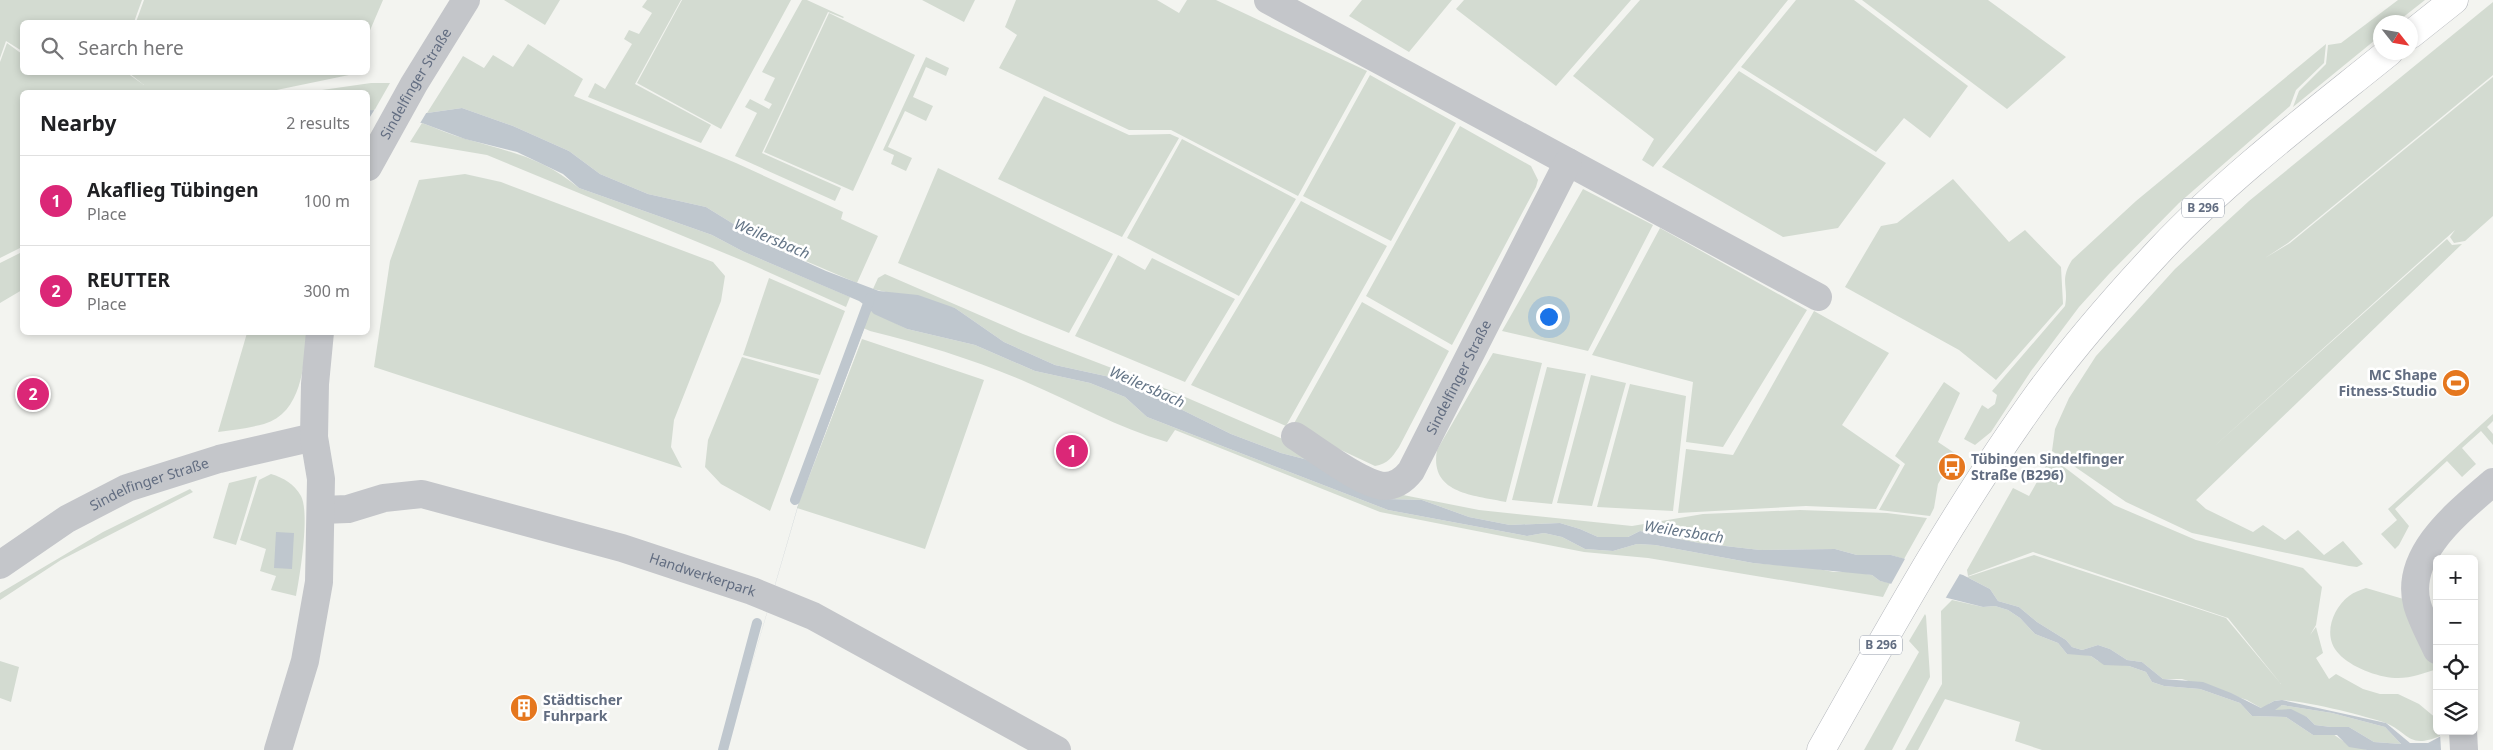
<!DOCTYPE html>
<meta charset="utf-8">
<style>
body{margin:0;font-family:"Noto Sans",sans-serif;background:#f2f2f2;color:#202124}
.controls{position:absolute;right:15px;bottom:15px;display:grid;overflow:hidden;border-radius:8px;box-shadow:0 2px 8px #0003}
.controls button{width:45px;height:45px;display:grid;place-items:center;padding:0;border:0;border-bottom:1px solid #e0e0e0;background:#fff;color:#202124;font:25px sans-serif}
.compass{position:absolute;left:2373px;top:15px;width:45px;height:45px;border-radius:50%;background:#fff;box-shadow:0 2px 8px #0003;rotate:121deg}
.you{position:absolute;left:1548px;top:316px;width:18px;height:18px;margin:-12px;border:4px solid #fff;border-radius:50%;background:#1a73e8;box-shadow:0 0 0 8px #1a73e833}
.badge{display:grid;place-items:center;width:32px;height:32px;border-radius:50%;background:#db2777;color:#fff;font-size:16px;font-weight:700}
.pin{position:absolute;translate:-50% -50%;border:2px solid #fff;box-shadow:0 1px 5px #0006}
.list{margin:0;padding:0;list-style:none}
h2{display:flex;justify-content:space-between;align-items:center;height:65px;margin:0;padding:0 20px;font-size:21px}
h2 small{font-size:16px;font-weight:400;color:#757577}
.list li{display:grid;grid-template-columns:32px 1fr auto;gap:15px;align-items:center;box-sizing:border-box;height:90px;padding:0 20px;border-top:1px solid #e0e0e0}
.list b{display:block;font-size:19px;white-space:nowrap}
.list p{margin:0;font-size:16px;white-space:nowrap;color:#757577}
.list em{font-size:16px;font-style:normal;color:#757577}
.icon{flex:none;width:28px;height:28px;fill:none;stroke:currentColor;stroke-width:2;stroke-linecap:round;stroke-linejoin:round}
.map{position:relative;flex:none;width:2493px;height:750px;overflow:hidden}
.search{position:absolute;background:#fff;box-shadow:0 2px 8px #0003;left:20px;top:20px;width:350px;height:55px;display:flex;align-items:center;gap:12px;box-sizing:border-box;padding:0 18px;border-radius:8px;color:#757577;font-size:19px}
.panel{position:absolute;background:#fff;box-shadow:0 2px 8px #0003;left:20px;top:90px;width:350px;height:245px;border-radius:8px}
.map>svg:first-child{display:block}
.green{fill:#d3dbd1}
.water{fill:#bfc7ce;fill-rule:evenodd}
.pier{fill:#f3f4f0}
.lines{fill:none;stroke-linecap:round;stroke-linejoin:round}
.stream{stroke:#bfc7ce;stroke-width:10}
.major-casing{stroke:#b4b7bc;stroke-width:29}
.minor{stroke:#c4c6ca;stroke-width:28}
.major{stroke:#fff;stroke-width:28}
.labels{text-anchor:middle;stroke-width:5;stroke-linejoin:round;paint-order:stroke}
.shield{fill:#fff;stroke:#9199a7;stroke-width:1}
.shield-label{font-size:12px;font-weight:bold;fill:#626d81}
.street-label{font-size:14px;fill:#626d81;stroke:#fff}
.poi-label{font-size:14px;font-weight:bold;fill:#626d81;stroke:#fff;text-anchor:start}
.water-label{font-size:15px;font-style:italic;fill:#637486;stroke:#fff}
</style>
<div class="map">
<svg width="2493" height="750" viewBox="0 0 2493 750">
<rect width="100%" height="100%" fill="#f3f4f0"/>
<path class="green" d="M0 0H142L134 22H22V51L6 41 0 58Z
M144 0H383L368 35V22H136Z
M504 0H560L545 25Z
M647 0H681L635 84 711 125 701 143 588 97 595 83 605 89 632 44 624 39 629 30 639 34 652 13 642 7Z
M682 0H791L721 129 637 83Z
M802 0H807L844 17 843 18 828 12 762 153 841 188 835 201 735 156 757 113 745 107 750 99 769 109 772 104 764 100 775 78 762 72Z
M922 0H975L964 22Z
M1016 0H1157L1179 13 1187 0H1216L1367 71 1298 196 1171 130H1129L999 68 1017 35 1005 27Z
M1362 0H1452L1409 52 1349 16Z
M1464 0H1631L1556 86 1456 9Z
M1640 0H1788L1653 167 1642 160 1654 139 1573 76Z
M1796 0H1854L1968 86 1930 138 1904 118 1876 152 1741 67Z
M1862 0H1988L2066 57 2007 109Z
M2398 0H2425L2397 22H2380V36L2293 107 2299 91 2326 64 2328 45 2341 43Z
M2493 2V75L2288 243 2265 258 2290 243 2493 77V216L2465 241 2454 243 2450 237 2455 230 2210 450 2447 239 2452 245 2462 244 2196 500 2206 509 2253 532 2263 525 2285 540 2298 530 2324 555 2343 541 2363 564 2357 567 2349 566 2192 533 2126 502 2052 451 2055 429 2069 398 2096 356 2175 269 2249 201Z
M829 13 915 55 853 191 764 152Z
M7 43 22 54V72L57 73 64 75 65 72 127 73 144 85 129 73H350L349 75 267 92H22V247L0 258V62Z
M528 44 583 79 574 96 736 163 843 212 841 219 878 236 857 283 766 244 706 207 648 194 600 174 569 151 513 126 462 108 427 113 463 56 484 68 493 55 513 67Z
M2326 44 2324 63 2296 90 2290 106 2179 203 2109 274 2079 307 2031 371 1991 432 1975 445 1964 439 1982 405 1988 409 1995 404 1997 395 1992 391 2065 306C2069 286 2059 281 2072 260L2136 201Z
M926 57 949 68 946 76 926 67 913 97 933 106 926 121 905 111 888 147 912 158 906 171 891 164 894 155 883 150Z
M1739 71 1886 163 1838 228 1783 237 1662 167Z
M1370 75 1456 123 1391 241 1303 196Z
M371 83H390L374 111 368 110V92H308Z
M1044 96 1129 135 1170 134 1179 138 1122 237 998 179Z
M422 123C436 128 451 135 466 139 510 152 542 157 579 188L712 235 744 252 850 297 846 307 746 262 487 155 410 142Z
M1460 126 1531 166 1538 180 1536 187 1452 345 1366 296Z
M1182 139 1296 199 1239 296 1127 238Z
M938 168 1113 254 1069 333 898 263Z
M465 174 501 182 713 262 725 276 721 301 674 420 671 447 682 468 374 367 390 261 419 180Z
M1953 179 2009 242 2025 230 2061 267 2063 304 1996 380 1959 350 1845 287 1881 226 1897 223Z
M1583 189 1653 225 1588 351 1502 331Z
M1301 201 1387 246 1286 426 1191 385Z
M1660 228 1807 310 1723 447 1686 442 1693 382 1592 355Z
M22 252V290L0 303V263Z
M1118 255 1145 270 1152 258 1235 299 1185 382 1075 336Z
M885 274 1023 334 1169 390 1292 443 1393 493 1479 510 1632 526 1703 514 1800 510 1887 513 1927 518 1904 559 1891 555H1857L1835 549 1760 550 1699 543 1640 531 1628 537H1598L1580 529 1560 523 1510 525 1469 517 1422 500 1388 499 1316 462 1281 453 1231 434 1154 396 1142 384 1055 365 1004 342 955 308 873 289 878 278Z
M769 278 845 311 820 375 743 355Z
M1362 302 1449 351 1399 447C1392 457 1388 464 1375 466L1292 427Z
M869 310 907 329 975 345 1035 371 1090 383 1125 397 1147 417 1388 510 1527 536 1544 533 1562 537 1585 549 1613 551 1637 544 1655 545 1753 563 1813 568 1834 572H1854L1872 575 1880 581 1890 583 1883 597 1648 558 1584 552 1380 512 1175 430 1167 442C1118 428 1073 402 1026 382 975 360 923 344 870 331L861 327Z
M1814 311 1889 353 1842 425 1900 465 1876 509 1806 506 1678 513 1686 449 1733 455Z
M247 333H307C304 365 302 413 264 424 249 428 233 430 218 432Z
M862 339 984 380 925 549 797 508Z
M1493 353 1542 363 1506 502C1474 495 1429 494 1437 450Z
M742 357 819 379 770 511 721 484 705 467 708 440Z
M1547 367 1586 374 1552 504 1512 500Z
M1591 375 1626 383 1592 506 1557 503Z
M1944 382 1960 393 1938 442 1956 454 1938 484 1934 508 1930 516 1879 510 1905 464 1895 456Z
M1630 384 1686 396 1673 511 1597 507Z
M2493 414V421L2487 427 2493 434V445L2481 431 2462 448 2476 464 2462 477 2447 461 2395 509 2409 526 2399 545 2395 549 2381 534 2397 520 2388 509Z
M2051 457 2114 505 2196 540 2303 568 2322 587 2316 625 2310 635 2316 627 2323 653 2316 658 2329 679 2336 674 2363 689 2380 694H2398L2419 704 2437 719V731H2440V736C2407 750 2409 731 2383 722 2366 716 2289 696 2274 701 2268 703 2267 708 2261 708L2247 700 2182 679H2163L2142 662 2127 660 2110 649 2098 645 2082 650 2072 647 2066 640 2037 622 2019 607 1998 601 1990 589 1967 577 2034 555 2226 618 2281 684 2228 618 2033 552 1968 576 1967 570 2013 488 2029 496Z
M271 474C284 478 294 484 301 496 310 513 300 576 296 596L271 590 276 576 260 571 266 549 240 540 259 480Z
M257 476 236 545 213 538 229 483Z
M190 489 193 492 61 560 0 600V593L103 532Z
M2366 588 2417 603 2437 650V669C2424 673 2409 679 2395 678 2377 677 2351 667 2339 654 2322 637 2332 609 2349 596 2354 592 2361 590 2366 588Z
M1952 600 1983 607 1995 606 2008 610 2020 618 2035 634 2058 643 2067 654H2081L2091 656 2098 661 2129 666 2146 672 2152 682 2164 686 2200 689 2240 703 2252 716 2286 717 2313 735 2333 734 2343 741 2367 750H2391H2042L2015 741 2020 722 1945 699 1918 750H1905L1942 684 1941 611Z
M1925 614 1926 616 1930 677 1892 750H1864L1919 652 1909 641Z
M0 661 19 667 11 702 0 698Z
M2282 705 2332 713 2385 727 2401 744 2374 742 2349 727H2331L2315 725 2307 717 2273 710Z"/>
<path class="water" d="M462 108 513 126 569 151 600 174 648 194 706 207 766 244 826 271 879 291 918 295 955 308 1004 342 1055 365 1142 384 1154 396 1231 434 1281 453 1316 462 1388 499 1422 500 1469 517 1510 525 1560 523 1580 529 1598 537H1628L1640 531 1699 543 1760 550 1835 549 1857 555H1891L1963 575 1990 589 1998 601 2019 607 2037 622 2066 640 2072 647 2082 650 2098 645 2110 649 2127 660 2142 662 2163 679 2203 682 2231 693 2261 708 2274 701 2282 700 2386 723 2410 743H2428L2445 734 2493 750H2367L2349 747 2337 735H2313L2286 717 2252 716 2240 703 2200 689 2164 686 2152 682 2146 672 2129 666 2104 665 2091 656 2067 654 2058 643 2035 634 2020 618 2008 610 1995 606 1983 607 1880 581 1872 575 1753 563 1655 545 1637 544 1613 551 1585 549 1562 537 1544 533 1527 536 1388 510 1147 417 1125 397 1090 383 1035 371 975 345 907 329 874 314 871 311 799 502 727 750 799 503 870 309 859 301 744 252 712 235 579 188 563 174 517 152 465 139 422 123 368 117V110L427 113ZM2282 705 2332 713 2385 727 2401 744 2374 742 2349 727H2331L2315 725 2307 717 2291 709 2275 710Z
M276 532 294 533 292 569 274 568Z"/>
<path class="pier" d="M375 109 428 110 419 125 368 120Z
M1906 557 1961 572 1945 599 1890 586Z
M2444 731 2485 735 2493 739V750H2441L2440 733Z"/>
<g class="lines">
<path class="stream" d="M795 500 870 298
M723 750 757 623"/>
<defs>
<path id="major" d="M2410 35 2454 0
M1821 750C1890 628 1958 505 2040 392 2077 342 2119 294 2161 249 2230 176 2311 115 2389 52"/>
</defs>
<use href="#major" class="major-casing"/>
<g class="minor">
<path d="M1268 0 1818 297"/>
<path id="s1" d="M368 167 414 84 466 0"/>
<path id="s2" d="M1295 436C1316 449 1361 484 1384 486 1396 486 1404 480 1411 471L1568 162"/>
<path id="s3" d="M321 510 348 509 384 498 422 494 622 548 752 591 813 616 1057 750"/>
<path id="s4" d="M0 565 67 519 127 488 219 459 314 437"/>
<path d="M2437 650C2430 635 2421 619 2417 604 2404 553 2460 511 2493 482"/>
<path d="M2463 731 2464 750"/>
<path d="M278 750 305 661 319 582 321 479 314 437 315 384 320 332"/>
</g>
<use href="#major" class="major"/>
</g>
<defs>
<symbol id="stadium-disc" viewBox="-11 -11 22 22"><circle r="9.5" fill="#e5771e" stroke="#fff"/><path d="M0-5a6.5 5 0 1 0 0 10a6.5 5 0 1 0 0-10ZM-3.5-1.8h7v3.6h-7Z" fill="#fff"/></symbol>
<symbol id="bus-disc" viewBox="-11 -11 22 22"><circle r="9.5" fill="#e5771e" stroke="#fff"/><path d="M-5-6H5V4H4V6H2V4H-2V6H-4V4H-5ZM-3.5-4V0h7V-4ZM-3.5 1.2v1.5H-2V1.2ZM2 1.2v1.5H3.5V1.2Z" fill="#fff"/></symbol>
<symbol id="building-disc" viewBox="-11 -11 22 22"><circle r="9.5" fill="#e5771e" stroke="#fff"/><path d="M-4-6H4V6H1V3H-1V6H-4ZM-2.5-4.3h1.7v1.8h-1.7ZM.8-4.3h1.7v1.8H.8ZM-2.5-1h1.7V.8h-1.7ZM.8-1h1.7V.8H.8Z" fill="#fff"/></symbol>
</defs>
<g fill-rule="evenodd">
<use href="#stadium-disc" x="2440" y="367" width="32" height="32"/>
<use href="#bus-disc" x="1936" y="451" width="32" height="32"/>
<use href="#building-disc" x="508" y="692" width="32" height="32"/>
</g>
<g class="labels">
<g class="shield">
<rect x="2182" y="198.5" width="42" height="19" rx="4"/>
<rect x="1860" y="635.5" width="42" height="19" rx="4"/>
</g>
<g class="shield-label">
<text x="2203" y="212">B 296</text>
<text x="1881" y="649">B 296</text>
</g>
<g class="street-label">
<text dy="5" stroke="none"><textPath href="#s1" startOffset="96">Sindelfinger Straße</textPath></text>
<text dy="5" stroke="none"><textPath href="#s2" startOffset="240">Sindelfinger Straße</textPath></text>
<text dy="5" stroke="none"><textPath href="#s4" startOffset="171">Sindelfinger Straße</textPath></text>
<text dy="5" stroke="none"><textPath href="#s3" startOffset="395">Handwerkerpark</textPath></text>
</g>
<g class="poi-label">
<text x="2437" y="380" text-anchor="end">MC Shape<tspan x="2437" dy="16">Fitness-Studio</tspan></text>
<text x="1971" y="464">Tübingen Sindelfinger<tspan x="1971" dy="16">Straße (B296)</tspan></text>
<text x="543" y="705">Städtischer<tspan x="543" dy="16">Fuhrpark</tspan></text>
</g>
<g class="water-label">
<text transform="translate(772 239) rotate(23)" y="5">Weilersbach</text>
<text transform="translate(1147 387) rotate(24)" y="5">Weilersbach</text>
<text transform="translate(1684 532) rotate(9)" y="5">Weilersbach</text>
</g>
</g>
</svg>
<div class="controls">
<button>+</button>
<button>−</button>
<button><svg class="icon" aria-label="locate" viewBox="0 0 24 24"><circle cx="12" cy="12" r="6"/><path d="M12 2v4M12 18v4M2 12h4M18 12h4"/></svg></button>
<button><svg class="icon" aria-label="layers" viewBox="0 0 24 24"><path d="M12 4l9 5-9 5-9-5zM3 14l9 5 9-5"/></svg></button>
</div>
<svg class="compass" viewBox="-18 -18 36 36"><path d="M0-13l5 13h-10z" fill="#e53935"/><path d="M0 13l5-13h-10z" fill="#757577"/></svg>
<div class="you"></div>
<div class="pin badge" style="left:1072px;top:451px">1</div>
<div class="pin badge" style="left:33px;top:394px">2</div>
<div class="search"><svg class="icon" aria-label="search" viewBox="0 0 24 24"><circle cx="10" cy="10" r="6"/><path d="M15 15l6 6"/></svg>Search here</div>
<section class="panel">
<h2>Nearby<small>2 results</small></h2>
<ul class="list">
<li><span class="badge">1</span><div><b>Akaflieg Tübingen</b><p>Place</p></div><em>100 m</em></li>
<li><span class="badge">2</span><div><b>REUTTER</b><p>Place</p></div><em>300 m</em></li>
</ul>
</section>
</div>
